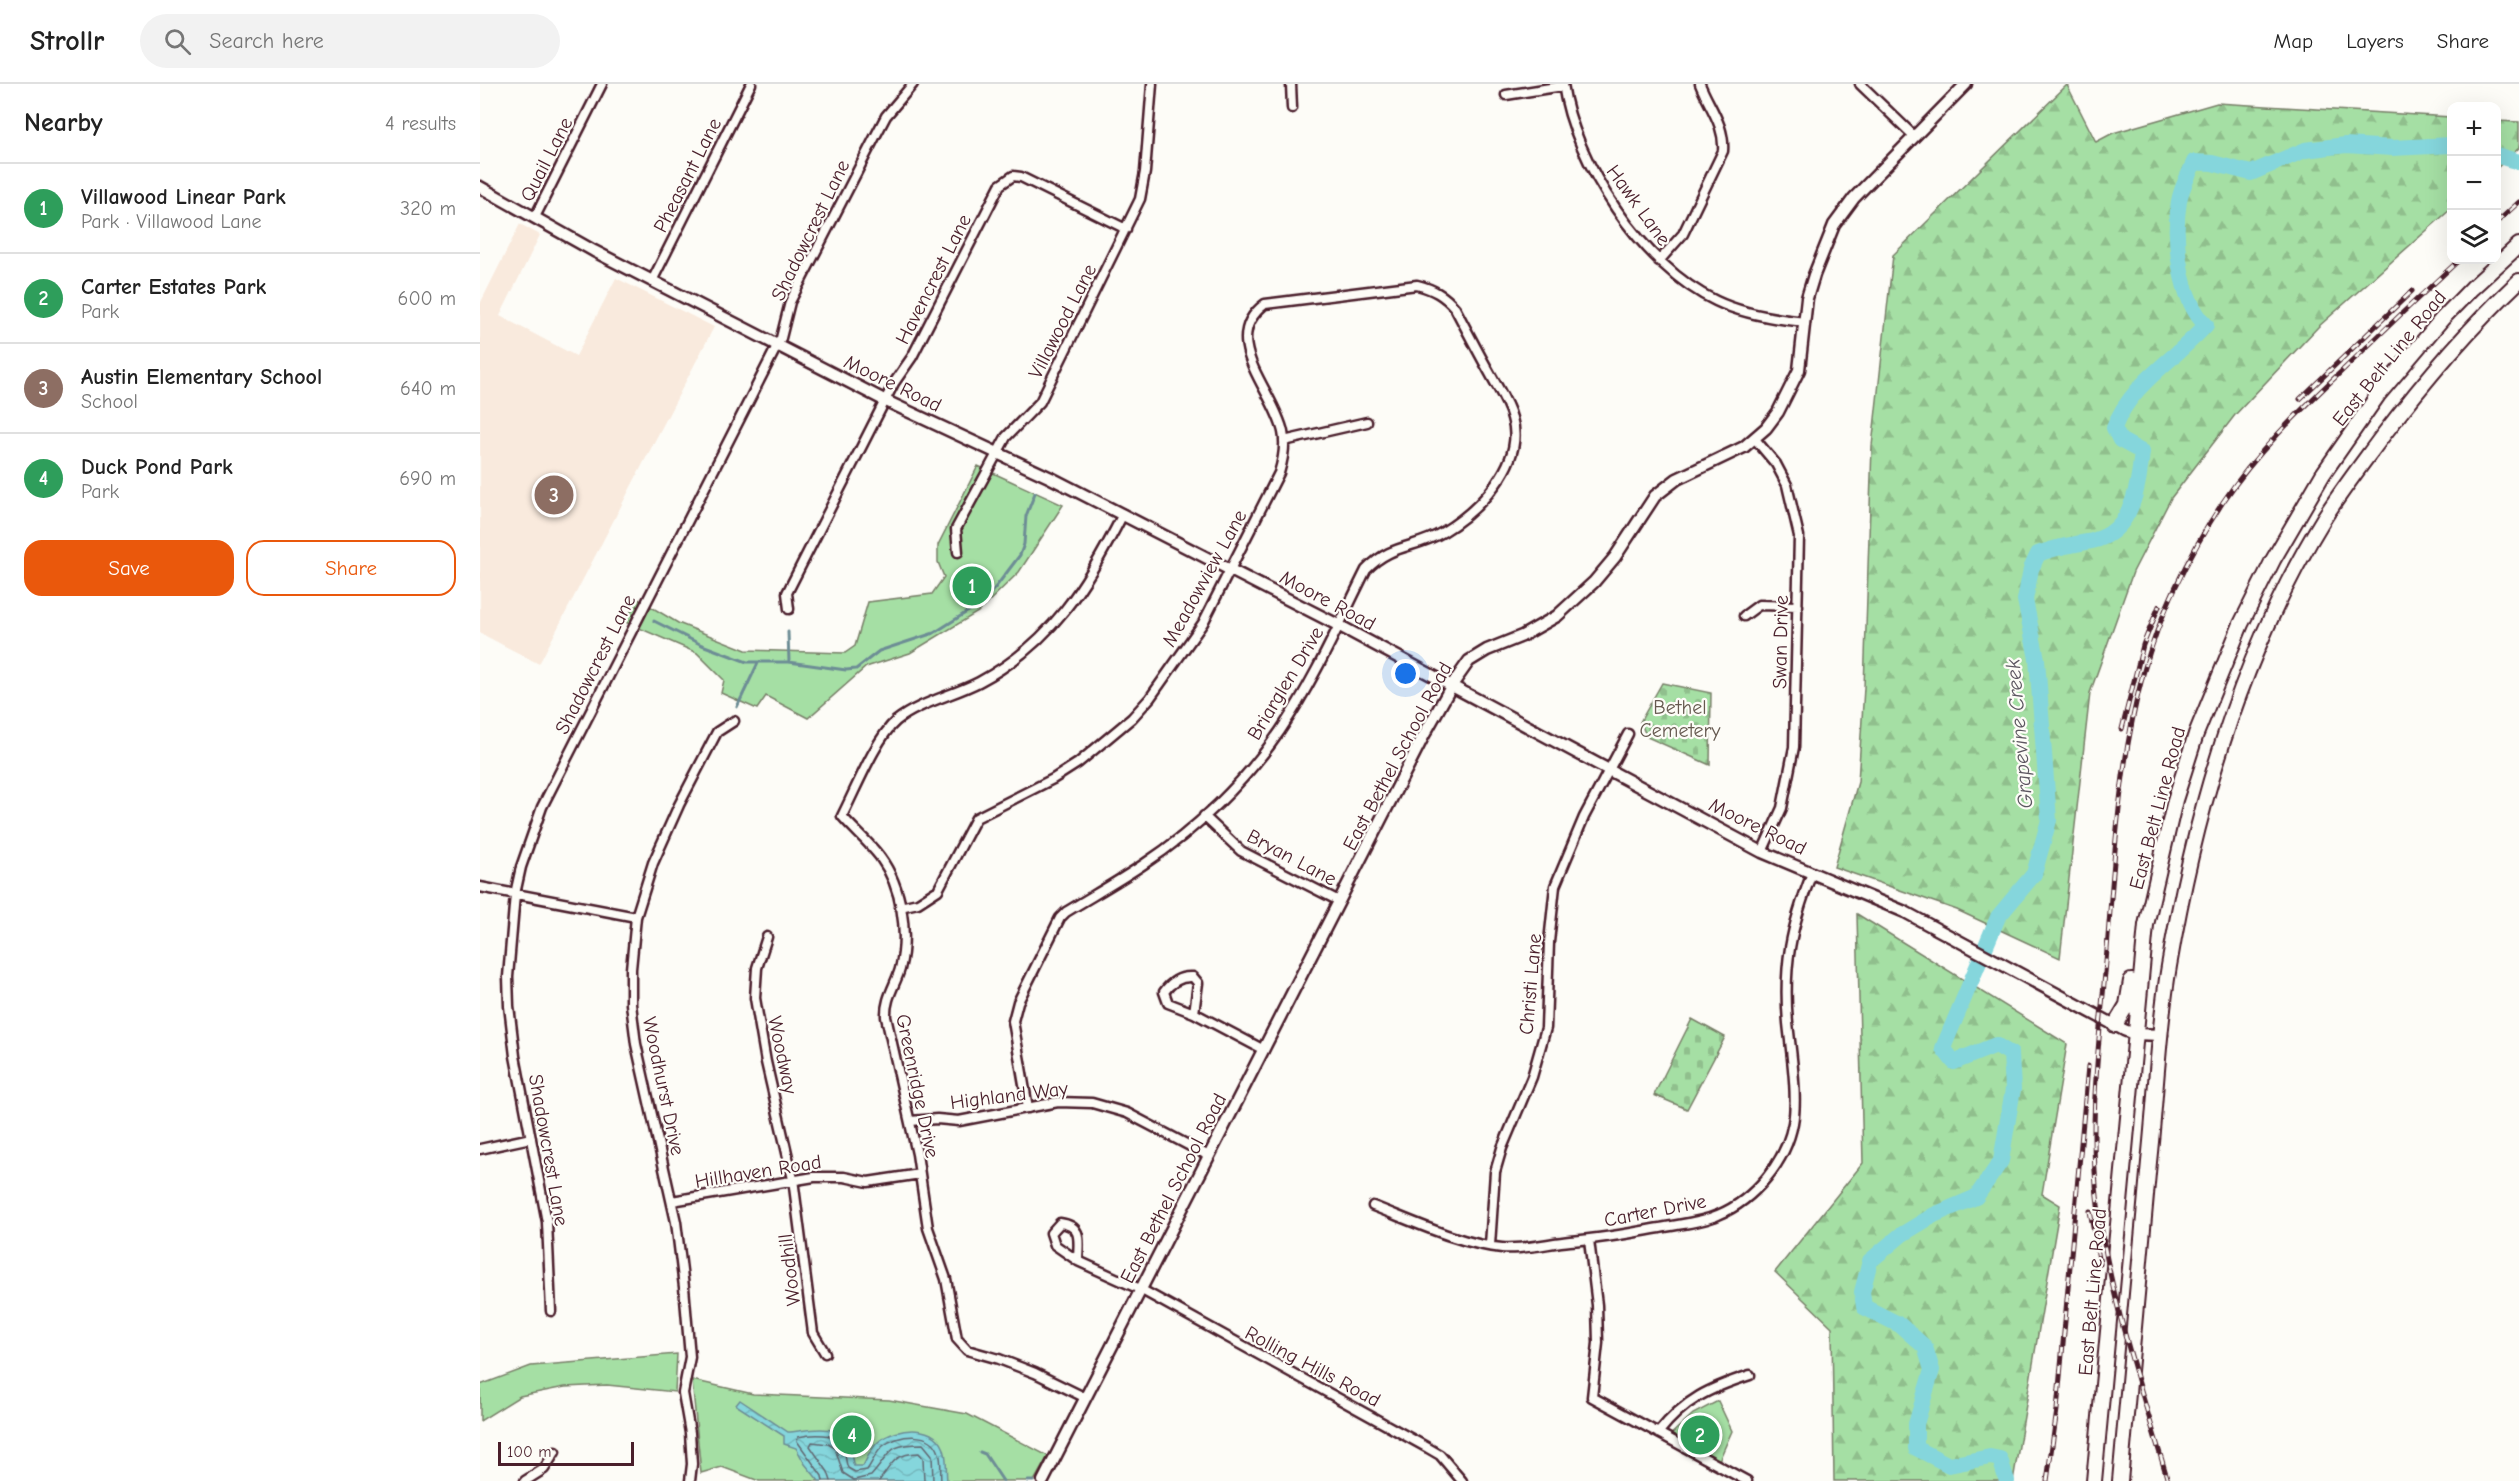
<!DOCTYPE html>
<meta charset="utf-8">
<style>
body{margin:0;font-family:"Comic Neue",sans-serif;background:#f2f2f2;color:#222}
.controls{position:absolute;right:18px;top:18px;display:grid;overflow:hidden;border-radius:12px;box-shadow:0 6px 24px #0002}
.controls button{width:54px;height:54px;display:grid;place-items:center;padding:0;border:0;border-bottom:2px solid #e0e0e0;background:#fff;color:#222;font:30px sans-serif}
.scale{position:absolute;left:18px;bottom:15px;width:136px;box-sizing:border-box;padding-left:6px;border:3px solid #4a1f2b;border-top:0;font-size:16px;line-height:21px;white-space:nowrap;color:#4a1f2b;-webkit-text-stroke:4px #fdfcf7;paint-order:stroke}
.you{position:absolute;left:926px;top:590px;width:21px;height:21px;margin:-15px;border:4px solid #fff;border-radius:50%;background:#1a73e8;box-shadow:0 0 0 9px #1a73e833}
.badge{display:grid;place-items:center;width:39px;height:39px;border-radius:50%;background:#ea580c;color:#fff;font-size:20px;font-weight:700}
.pin{position:absolute;translate:-50% -50%;border:3px solid #fff;box-shadow:0 2px 6px #0006}
.list{margin:0;padding:0;list-style:none}
h2{display:flex;justify-content:space-between;align-items:center;height:78px;margin:0;padding:0 24px;font-size:26px}
h2 small{font-size:20px;font-weight:400;color:#767676}
.list li{display:grid;grid-template-columns:39px 1fr auto;gap:18px;align-items:center;box-sizing:border-box;height:90px;padding:0 24px;border-top:2px solid #e0e0e0}
.list b{display:block;font-size:22px;white-space:nowrap}
.list p{margin:0;font-size:20px;white-space:nowrap;color:#767676}
.list em{font-size:20px;font-style:normal;color:#767676}
.actions{display:flex;gap:12px;padding:18px 24px}
.actions a{flex:1;padding:14px 0;border:2px solid #ea580c;border-radius:18px;text-align:center;font-size:21px;color:#ea580c}
.actions .main{background:#ea580c;color:#fff}
.icon{flex:none;width:33px;height:33px;fill:none;stroke:currentColor;stroke-width:2;stroke-linecap:round;stroke-linejoin:round}
.map{position:relative;flex:none;width:2039px;height:1397px;overflow:hidden}
header{display:flex;align-items:center;gap:36px;box-sizing:border-box;height:84px;padding:0 30px;background:#fff;border-bottom:2px solid #e0e0e0}
header strong{font-size:28px}
nav{display:flex;gap:33px;margin-inline-start:auto;font-size:21px}
.search{width:420px;height:54px;background:#f2f2f2;display:flex;align-items:center;gap:15px;box-sizing:border-box;padding:0 21px;border-radius:33px;color:#767676;font-size:22px}
main{display:flex}
aside{flex:1;background:#fff}
.map>svg:first-child{display:block}
.built{fill:#f9eadd}
.green{fill:#a5dfa4;stroke:#787f68;stroke-width:1.5}
.forest{fill:url(#forest-firs);stroke:#787f68;stroke-width:1.5}
.cemetery{fill:url(#cemetery-stones);stroke:#787f68;stroke-width:1.5}
.water{fill:url(#water-waves);stroke:#6d8d95;stroke-width:1.5}
.lines{fill:none;stroke-linecap:round;stroke-linejoin:round}
.shore{stroke:#626872;stroke-width:1.5}
.stream{stroke:#6d8d95;stroke-width:3}
.river{stroke:#85d6dc;stroke-width:16}
.minor-casing{stroke:#4a1f2b;stroke-width:13}
.tertiary-casing{stroke:#4a1f2b;stroke-width:15}
.primary-casing{stroke:#4a1f2b;stroke-width:18}
.minor{stroke:#fdfcf7;stroke-width:8}
.tertiary{stroke:#fdfcf7;stroke-width:10}
.primary{stroke:#fdfcf7;stroke-width:14}
.rail-casing{stroke:#4a1f2b;stroke-width:5}
.rail{stroke:#fdfcf7;stroke-width:3;stroke-dasharray:9;stroke-linecap:butt}
.labels{text-anchor:middle;stroke-width:4.5;stroke-linejoin:round;paint-order:stroke}
.street-label{font-size:20px;fill:#4a1f2b;stroke:#fdfcf7}
.park-label{font-size:20px;fill:#65594f;stroke:#fdfcf7}
.water-label{font-size:21px;font-style:italic;fill:#5c5660;stroke:#fdfcf7}
</style>
<header>
<strong>Strollr</strong>
<div class="search"><svg class="icon" aria-label="search" viewBox="0 0 24 24"><circle cx="10" cy="10" r="6"/><path d="M15 15l6 6"/></svg>Search here</div>
<nav><a>Map</a><a>Layers</a><a>Share</a></nav>
</header>
<main>
<aside>
<h2>Nearby<small>4 results</small></h2>
<ul class="list">
<li><span class="badge" style="background:#2e9e5b">1</span><div><b>Villawood Linear Park</b><p>Park · Villawood Lane</p></div><em>320 m</em></li>
<li><span class="badge" style="background:#2e9e5b">2</span><div><b>Carter Estates Park</b><p>Park</p></div><em>600 m</em></li>
<li><span class="badge" style="background:#8d6e63">3</span><div><b>Austin Elementary School</b><p>School</p></div><em>640 m</em></li>
<li><span class="badge" style="background:#2e9e5b">4</span><div><b>Duck Pond Park</b><p>Park</p></div><em>690 m</em></li>
</ul>
<div class="actions"><a class="main">Save</a><a>Share</a></div>
</aside>
<div class="map">
<svg width="2039" height="1397" viewBox="0 0 2039 1397">
<defs>
<pattern id="forest-firs" width="22" height="20" patternUnits="userSpaceOnUse" patternTransform="scale(1.5)"><rect width="22" height="20" fill="#a5dfa4"/><path d="M5 1l3.5 6h-7zM16 11l3.5 6h-7z" fill="#90bf8d"/></pattern>
<pattern id="cemetery-stones" width="16" height="16" patternUnits="userSpaceOnUse" patternTransform="scale(1.5)"><rect width="16" height="16" fill="#a5dfa4"/><path d="M2 7V4a2 2 0 0 1 4 0v3zM10 15v-3a2 2 0 0 1 4 0v3z" fill="#90bf8d"/></pattern>
<pattern id="water-waves" width="16" height="10" patternUnits="userSpaceOnUse" patternTransform="scale(1.5)"><rect width="16" height="10" fill="#85d6dc"/><path d="M0 5q4-4 8 0t8 0" fill="none" stroke="#74b7bd"/></pattern>
</defs>
<rect width="100%" height="100%" fill="#fdfcf7"/>
<filter id="ink" filterUnits="userSpaceOnUse"><feTurbulence type="fractalNoise" baseFrequency=".0167" numOctaves="2"/><feDisplacementMap in="SourceGraphic" scale="12" xChannelSelector="R" yChannelSelector="G"/><feConvolveMatrix kernelMatrix="1 2 1 2 8 2 1 2 1" color-interpolation-filters="sRGB"/></filter>
<g filter="url(#ink)">
<path class="built" d="M40 140 60 151 20 232 96 272 136 194 234 243 59 580 0 549V220Z"/>
<path class="green" d="M498 382 583 421 539 488 498 528 430 569 386 583 328 634 286 612 277 625 241 609 244 596 217 569 145 538 158 515 198 539 266 566 365 569 375 562 388 518 452 510 464 493 458 478V461Z
M197 1270 195 1308 127 1301 85 1303 40 1312 0 1337V1301L51 1282Z
M212 1296 273 1310 409 1316 487 1330 568 1372 554 1397H279L242 1383 221 1389Z
M1238 1317 1252 1347 1237 1381 1187 1354 1213 1330Z"/>
<path class="forest" d="M1587 1 1616 58 1633 49 1737 19 1971 33 1972 124 1838 243 1755 331 1691 414 1653 488 1610 609 1580 874 1477 826 1354 783 1378 698 1384 604 1392 362 1413 171Z
M2016 37 2039 38V64L2017 84Z
M1377 830 1587 960 1562 1110 1580 1121 1533 1397H1354L1352 1243 1295 1188 1383 1079Z"/>
<path class="cemetery" d="M1182 599 1231 609 1230 681 1167 653 1160 638Z
M1212 935 1245 953 1207 1025 1174 1011Z"/>
<path class="water" d="M260 1316 308 1348C327 1347 358 1337 368 1360 372 1367 371 1375 374 1382H383C387 1374 392 1363 398 1358 417 1342 459 1339 465 1369 467 1377 466 1388 467 1397H339L325 1380 316 1364 304 1360V1352L256 1321Z"/>
<g class="lines">
<path class="shore" d="M343 1397 342 1392 317 1357 318 1353C331 1350 358 1347 364 1364 366 1371 365 1377 368 1384L375 1388 387 1386C392 1379 396 1368 403 1362 418 1350 452 1346 459 1369 462 1377 460 1388 461 1397
M351 1397 348 1388 330 1362 332 1358 348 1360 355 1364 363 1389 374 1396 391 1392C412 1369 405 1360 443 1360L452 1371 453 1397
M399 1397C413 1379 413 1370 439 1369L443 1374 444 1397"/>
<path class="stream" d="M174 537 222 561 267 578H309L366 586 376 585 399 567 454 549 498 521 515 504 540 471 544 460 546 432 555 409
M308 548 309 578
M257 623 278 579
M500 1368 505 1370 523 1397
M548 1397H553"/>
<path class="river" d="M2016 71 2039 78
M1527 1397 1520 1375 1510 1373 1469 1381 1436 1364V1340L1452 1286 1445 1263 1420 1241 1384 1223 1382 1208 1390 1177 1421 1151 1454 1131 1496 1113 1521 1077 1533 1005 1531 970 1516 961 1474 978 1463 964 1518 833 1554 790 1569 736 1557 575 1545 516 1551 485 1558 470C1578 462 1591 461 1612 457 1653 448 1658 403 1662 368L1640 356 1634 344C1650 300 1696 275 1726 241 1699 215 1693 153 1699 117 1701 104 1709 91 1714 78L1732 79 1771 89 1825 66 1866 61 1912 64 1972 61"/>
<defs>
<path id="minor" d="M811 0 812 24
M1083 0C1094 78 1163 183 1236 217 1263 230 1295 235 1325 238
M1380 0 1434 52
M1026 11 1083 2
M55 133 122 0
M1179 177 1203 150 1243 67C1245 41 1229 23 1220 0
M172 197 271 0
M1275 355 1296 380 1307 401 1319 452 1314 663 1302 724 1282 768
M804 357 887 338
M478 468 476 445 526 353 560 318 660 115 665 88 672 0
M309 525 307 509 414 299 432 273 520 101 533 92 541 93 646 145
M1264 532 1279 521 1318 522
M724 732 761 767 859 817
M0 803 156 833
M420 823 438 819 458 806 496 734 573 695 598 679 652 634 670 614 723 539 799 389C803 376 806 362 803 348 794 306 737 256 785 220L937 201C953 205 964 211 975 224 987 247 999 270 1012 293 1019 306 1028 319 1032 334 1046 379 998 427 963 448 935 465 912 459 886 486 859 540 834 597 800 647 765 698 716 746 664 780 639 797 612 812 586 828L580 834 538 918 533 937 548 1024
M287 853 277 884 275 914 286 978 313 1095 333 1249 345 1269
M713 893 718 899 714 929 688 919 684 908C691 898 701 892 713 893Z
M714 929 784 966
M430 1037 457 1035 479 1037 578 1018 612 1019 647 1029 729 1072
M0 1065 51 1054
M192 1117 334 1093H364L388 1098 440 1090
M893 1122C932 1137 980 1160 1022 1164 1044 1166 1069 1159 1090 1157 1121 1155 1150 1149 1180 1144 1199 1140 1220 1139 1238 1131 1274 1116 1306 1078 1313 1039 1318 1012 1311 968 1308 939 1303 881 1311 843 1332 789
M1109 1156 1117 1221 1118 1259 1112 1313 1267 1397
M1010 1161 1015 1088 1022 1064 1052 993 1066 944 1069 858 1075 802 1104 733 1148 650
M598 1177C598 1158 604 1142 580 1139L571 1149 575 1161 598 1177 662 1206 948 1364 960 1371 982 1397
M71 1227 67 1138 35 972 29 922 28 893 35 810 41 783 62 723 301 254 310 218 396 51 406 32 433 0
M606 1314 555 1289 519 1275 487 1266 477 1255 466 1195 448 1144 437 1070 406 933C405 914 415 902 420 885 429 849 422 803 400 773 389 758 374 746 362 732 375 707 396 654 416 637 438 619 474 611 499 598 572 559 607 501 643 430
M1178 1349C1205 1315 1230 1304 1270 1291
M45 1397 64 1385 75 1368
M210 1397 212 1380 210 1349 203 1309 210 1273 204 1203 196 1138 156 960 151 920V885L156 833 173 779 199 721 237 648 254 637"/>
<path id="tertiary" d="M0 103 114 167 406 317 571 394 858 541 1282 768 1425 828 1644 946 1654 950 1682 951
M563 1397 944 651 972 601 989 577 1007 566 1042 552 1077 532 1114 498 1135 473 1175 412 1197 395 1264 363 1286 344 1298 328 1319 286 1327 214 1334 191 1354 141 1374 114 1486 0"/>
<path id="primary" d="M1635 941 1647 921 1651 897
M1614 1397 1666 841 1695 716 1716 650 1761 540 1793 476 1843 390 1898 311 1962 235 1992 204 2039 161
M1640 1397C1649 1290 1659 1184 1669 1078 1676 1013 1678 946 1689 882 1715 727 1761 569 1844 434 1862 406 1882 380 1901 354 1944 297 1987 246 2039 197"/>
</defs>
<use href="#minor" class="minor-casing"/>
<use href="#tertiary" class="tertiary-casing"/>
<use href="#primary" class="primary-casing"/>
<use href="#minor" class="minor"/>
<use href="#tertiary" class="tertiary"/>
<use href="#primary" class="primary"/>
<defs>
<path id="rail" d="M2016 139 2039 118
M1820 315 1932 207
M1642 645 1663 561 1679 522
M1610 1127 1620 1180
M1567 1397 1577 1326 1608 982
M1688 1397C1662 1307 1630 1215 1618 1121 1608 1040 1619 959 1626 878 1634 782 1638 683 1663 590 1680 530 1709 470 1743 418 1777 367 1822 325 1866 283 1903 247 1941 211 1979 176"/>
</defs>
<use href="#rail" class="rail-casing"/>
<use href="#rail" class="rail"/>
</g>
</g>
<g class="labels">
<g class="street-label">
<text transform="translate(66 75) rotate(-63)" y="7">Quail Lane</text>
<text transform="translate(207 91) rotate(-63)" y="7">Pheasant Lane</text>
<text transform="translate(1159 121) rotate(54)" y="7">Hawk Lane</text>
<text transform="translate(330 146) rotate(-64)" y="7">Shadowcrest Lane</text>
<text transform="translate(453 195) rotate(-63)" y="7">Havencrest Lane</text>
<text transform="translate(582 237) rotate(-63)" y="7">Villawood Lane</text>
<text transform="translate(1909 274) rotate(-51)" y="7">East Belt Line Road</text>
<text transform="translate(413 299) rotate(26)" y="7">Moore Road</text>
<text transform="translate(724 494) rotate(-61)" y="7">Meadowview Lane</text>
<text transform="translate(848 516) rotate(28)" y="7">Moore Road</text>
<text transform="translate(1300 558) rotate(-89)" y="7">Swan Drive</text>
<text transform="translate(115 580) rotate(-63)" y="7">Shadowcrest Lane</text>
<text transform="translate(805 599) rotate(-59)" y="7">Briarglen Drive</text>
<text transform="translate(917 672) rotate(-62)" y="7">East Bethel School Road</text>
<text transform="translate(1677 724) rotate(-75)" y="7">East Belt Line Road</text>
<text transform="translate(1278 742) rotate(26)" y="7">Moore Road</text>
<text transform="translate(812 773) rotate(28)" y="7">Bryan Lane</text>
<text transform="translate(1050 900) rotate(-85)" y="7">Christi Lane</text>
<text transform="translate(303 971) rotate(78)" y="7">Woodway</text>
<text transform="translate(184 1002) rotate(78)" y="7">Woodhurst Drive</text>
<text transform="translate(438 1002) rotate(78)" y="7">Greenridge Drive</text>
<text transform="translate(529 1011) rotate(-7)" y="7">Highland Way</text>
<text transform="translate(69 1066) rotate(80)" y="7">Shadowcrest Lane</text>
<text transform="translate(278 1087) rotate(-9)" y="7">Hillhaven Road</text>
<text transform="translate(693 1104) rotate(-63)" y="7">East Bethel School Road</text>
<text transform="translate(1175 1126) rotate(-11)" y="7">Carter Drive</text>
<text transform="translate(309 1186) rotate(-97)" y="7">Woodhill</text>
<text transform="translate(1612 1208) rotate(-85)" y="7">East Belt Line Road</text>
<text transform="translate(833 1282) rotate(28)" y="7">Rolling Hills Road</text>
</g>
<g class="park-label">
<text x="1200" y="630">Bethel<tspan x="1200" dy="23">Cemetery</tspan></text>
</g>
<g class="water-label">
<text transform="translate(1539 650) rotate(-95)" y="7">Grapevine Creek</text>
</g>
</g>
</svg>
<div class="controls">
<button>+</button>
<button>−</button>
<button><svg class="icon" aria-label="layers" viewBox="0 0 24 24"><path d="M12 4l9 5-9 5-9-5zM3 14l9 5 9-5"/></svg></button>
</div>
<div class="scale">100 m</div>
<div class="you"></div>
<div class="pin badge" style="left:492px;top:502px;background:#2e9e5b">1</div>
<div class="pin badge" style="left:1220px;top:1351px;background:#2e9e5b">2</div>
<div class="pin badge" style="left:74px;top:411px;background:#8d6e63">3</div>
<div class="pin badge" style="left:372px;top:1351px;background:#2e9e5b">4</div>
</div>
</main>
